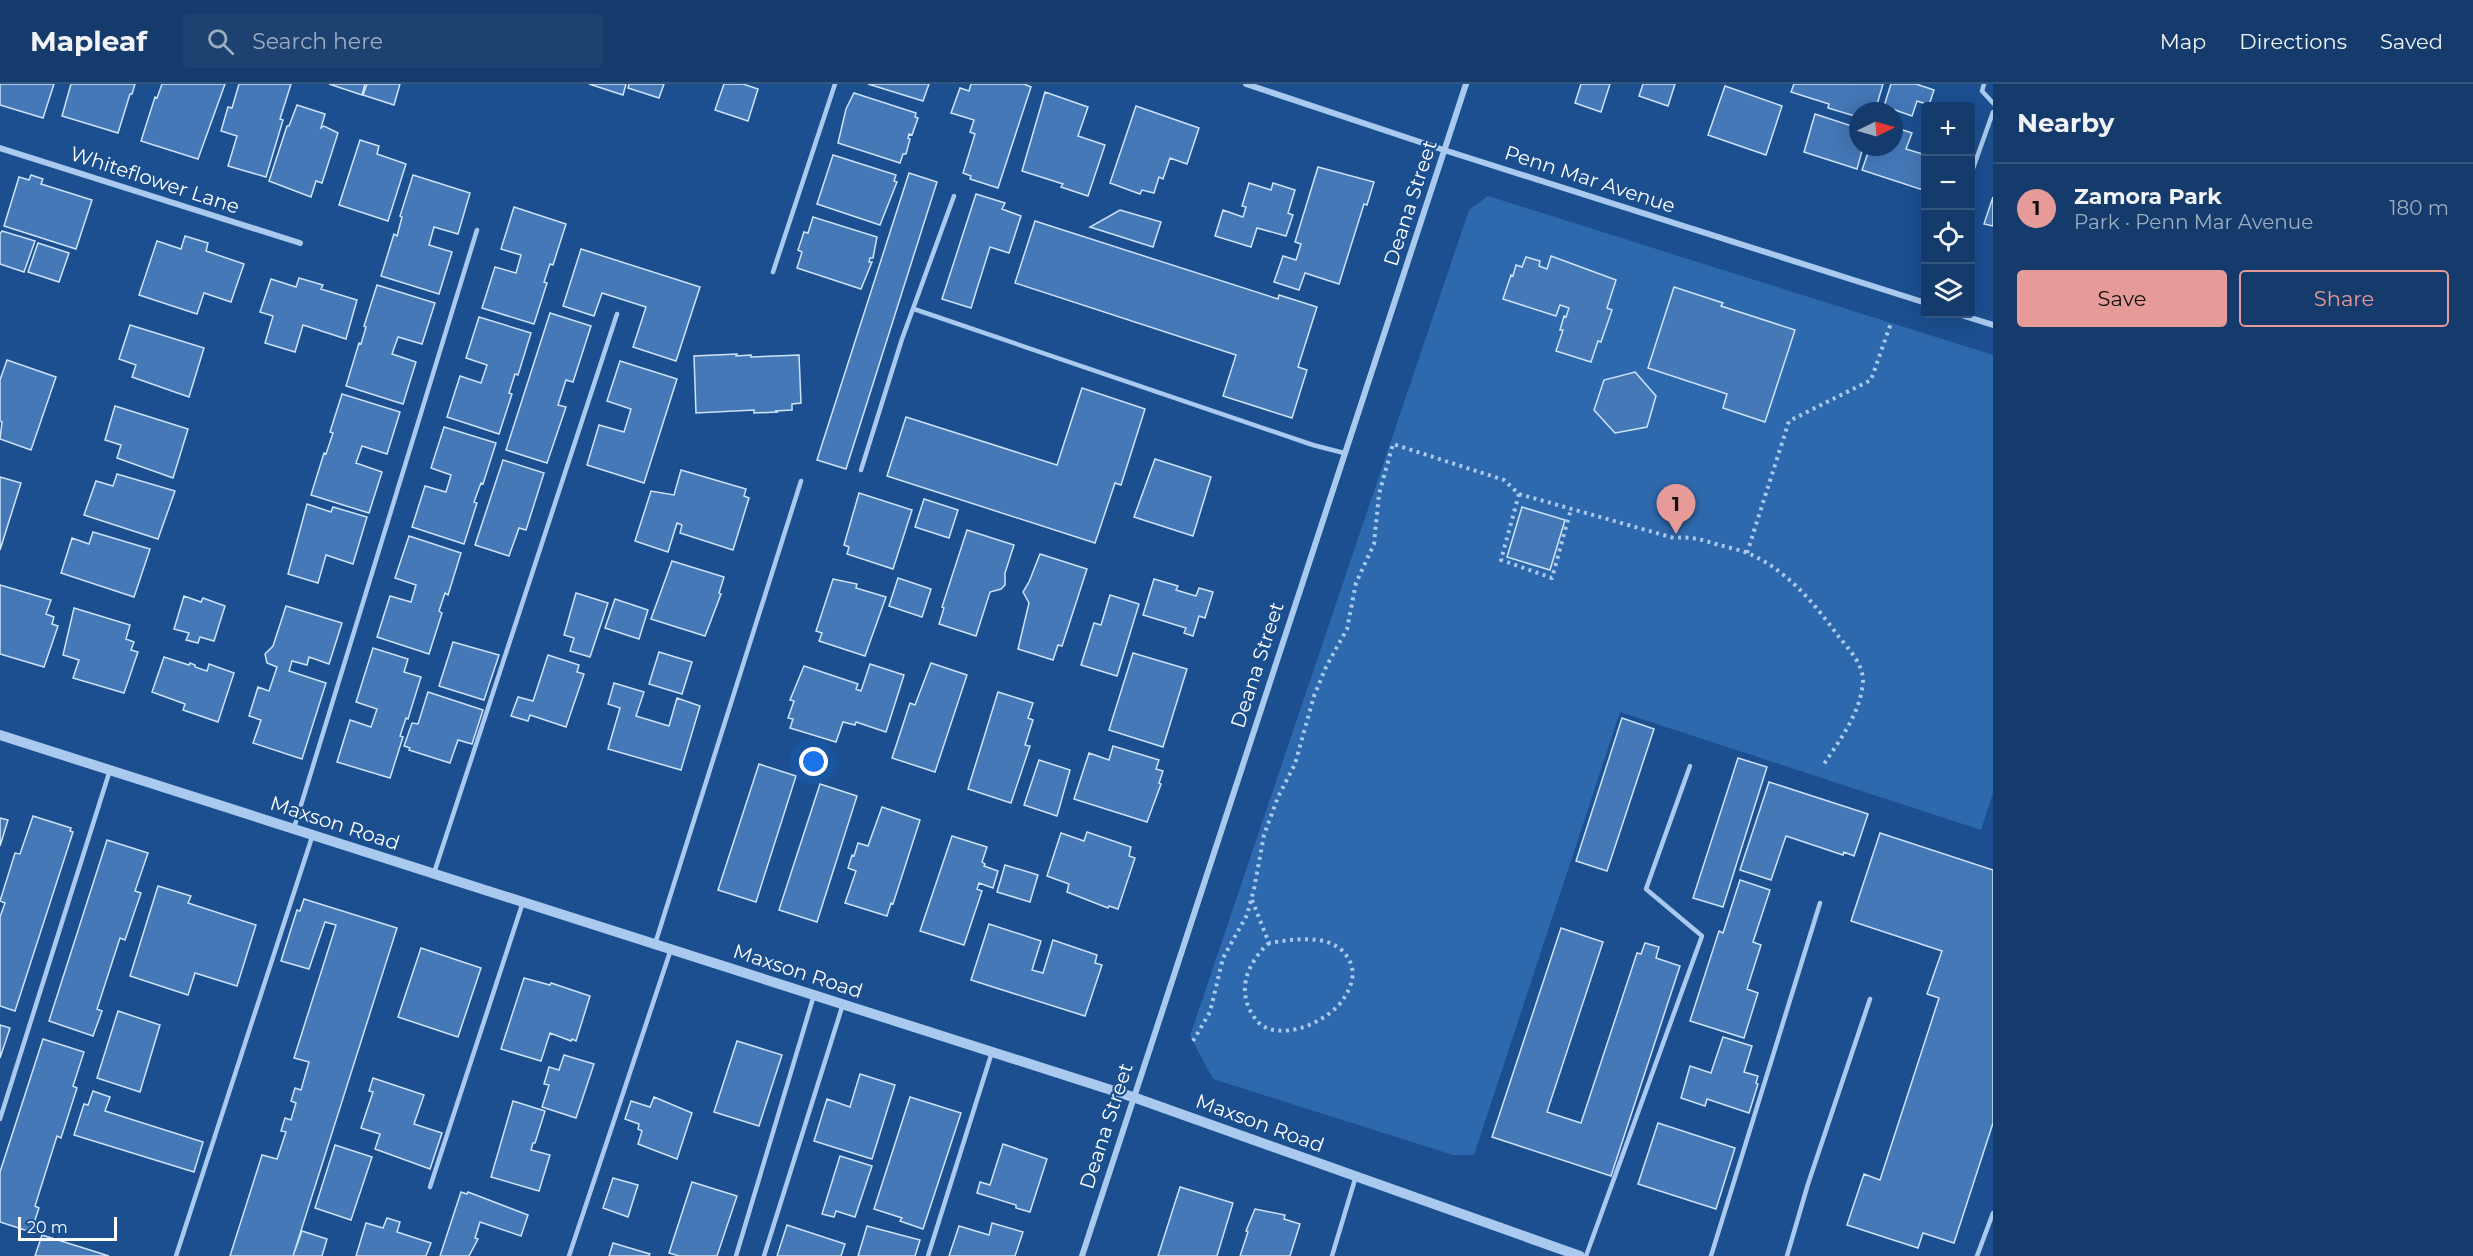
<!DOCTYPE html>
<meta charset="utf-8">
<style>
body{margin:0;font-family:Montserrat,sans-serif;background:#1d4271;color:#f1f3f6}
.controls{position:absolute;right:18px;top:18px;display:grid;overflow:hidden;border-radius:6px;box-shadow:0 6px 24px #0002}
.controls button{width:54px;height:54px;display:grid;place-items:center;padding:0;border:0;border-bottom:2px solid #33557e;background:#143b6b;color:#f1f3f6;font:30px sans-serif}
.compass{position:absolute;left:1849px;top:18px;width:54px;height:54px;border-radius:50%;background:#143b6b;box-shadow:0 6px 24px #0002;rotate:85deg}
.scale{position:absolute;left:18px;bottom:15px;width:99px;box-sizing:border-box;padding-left:6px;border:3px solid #fff;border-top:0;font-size:16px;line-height:21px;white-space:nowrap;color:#fff;-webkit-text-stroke:4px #1b4f8f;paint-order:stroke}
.you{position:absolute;left:814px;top:678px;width:21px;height:21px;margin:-15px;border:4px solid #fff;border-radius:50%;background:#1a73e8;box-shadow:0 0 0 9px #1a73e833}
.badge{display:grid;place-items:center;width:39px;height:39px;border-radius:50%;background:#e69b98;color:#111;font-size:20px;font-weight:700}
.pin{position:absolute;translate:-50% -50px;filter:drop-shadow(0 2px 3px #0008)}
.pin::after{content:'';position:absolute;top:32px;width:21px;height:18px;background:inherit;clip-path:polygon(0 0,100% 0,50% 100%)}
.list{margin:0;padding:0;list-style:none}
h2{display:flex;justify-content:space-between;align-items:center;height:78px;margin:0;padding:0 24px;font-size:26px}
h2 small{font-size:20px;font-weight:400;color:#9dadc1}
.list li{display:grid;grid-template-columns:39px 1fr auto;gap:18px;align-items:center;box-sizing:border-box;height:90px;padding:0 24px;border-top:2px solid #33557e}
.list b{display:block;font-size:22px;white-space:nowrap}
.list p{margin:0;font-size:20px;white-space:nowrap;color:#9dadc1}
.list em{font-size:20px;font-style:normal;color:#9dadc1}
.actions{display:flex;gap:12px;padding:18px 24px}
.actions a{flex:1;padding:14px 0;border:2px solid #e69b98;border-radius:6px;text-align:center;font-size:21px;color:#e69b98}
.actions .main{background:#e69b98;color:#111}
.icon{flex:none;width:33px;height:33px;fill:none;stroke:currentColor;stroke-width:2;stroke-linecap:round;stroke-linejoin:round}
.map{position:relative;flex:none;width:1993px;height:1172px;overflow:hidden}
header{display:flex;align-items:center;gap:36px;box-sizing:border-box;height:84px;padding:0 30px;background:#143b6b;border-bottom:2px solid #33557e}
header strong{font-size:28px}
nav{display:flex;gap:33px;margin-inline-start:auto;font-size:21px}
.search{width:420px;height:54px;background:#1d4271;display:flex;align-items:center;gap:15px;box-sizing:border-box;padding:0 21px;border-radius:6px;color:#9dadc1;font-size:22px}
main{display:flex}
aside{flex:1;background:#143b6b}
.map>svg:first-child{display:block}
.green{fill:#2e69ad}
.building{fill:#4478b7;stroke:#cfe3fa;stroke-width:1.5}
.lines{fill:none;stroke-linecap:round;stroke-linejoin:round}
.path{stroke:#a9c9ee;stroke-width:4;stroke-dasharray:3 4.5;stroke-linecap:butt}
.service{stroke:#a9c9ee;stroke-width:4.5}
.minor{stroke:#a9c9ee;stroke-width:6}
.tertiary{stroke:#a9c9ee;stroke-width:10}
.labels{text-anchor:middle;stroke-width:4.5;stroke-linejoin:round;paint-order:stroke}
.street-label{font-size:20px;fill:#fff;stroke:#1b4f8f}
</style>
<header>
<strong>Mapleaf</strong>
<div class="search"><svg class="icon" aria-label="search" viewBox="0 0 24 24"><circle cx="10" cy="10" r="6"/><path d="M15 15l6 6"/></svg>Search here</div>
<nav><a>Map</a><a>Directions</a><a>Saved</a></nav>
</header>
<main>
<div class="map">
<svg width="1993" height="1172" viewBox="0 0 1993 1172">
<rect width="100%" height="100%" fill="#1b4f8f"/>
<path class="green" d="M1488 112 1993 271V709L1981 746 1620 628 1474 1071H1453L1213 995 1190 952 1469 126Z"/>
<path class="building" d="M0 0H54L43 34 0 21Z
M71 0H135L132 10H130L118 49 62 32Z
M162 0H225L198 75 141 57 155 13 157 14Z
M239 0H291L280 35 283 36 266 93 228 82 237 52 221 47 228 23 232 24Z
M329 0H365L362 11Z
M367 0H400L394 21 363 11Z
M589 0H626L623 11Z
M629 0H664L659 14 628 4Z
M724 0H743L758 5 748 37 715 26Z
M868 0H929L923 17Z
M971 0H1024L1031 3 998 104 970 95 971 92 963 89 975 50 970 48 974 36 951 29 960 4 969 7Z
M1581 0H1610L1601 28 1575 19Z
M1643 0H1675L1668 22 1639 12Z
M1794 0H1883L1875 27H1858V33L1828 24 1829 20 1791 8Z
M1891 0H1916L1934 6 1929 21 1917 17 1912 32 1884 22Z
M1725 2 1782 22 1766 71 1708 51Z
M1045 8 1088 23 1078 52 1105 61 1088 112 1061 103 1063 100 1022 87Z
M854 9 916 29 915 33 918 34 912 51 909 50 908 54 910 55 906 70H903L900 79 838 59 846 25Z
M297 21 325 30 321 44 324 42 338 49 322 99 316 97 311 113 269 97 287 42H289Z
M1136 22 1199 44 1187 80 1170 74 1163 95 1159 93 1154 109 1142 106 1140 110 1110 99Z
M1815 30 1858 44V63H1863L1857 85 1804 68Z
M1894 43 1912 49 1906 65 1926 71V107L1862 86 1870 63H1894Z
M360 56 379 62 377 70 406 80 388 137 339 121Z
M833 71 896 91 894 97 897 98 880 141 817 120Z
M1318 83 1374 98 1367 121 1364 120 1339 200 1305 189 1299 206 1274 198 1283 172 1296 176 1301 160 1295 158Z
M909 89 937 98 846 385 817 376Z
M31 91 43 95 41 100 92 116 76 165 4 142 19 93 29 96Z
M413 91 470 109 458 150 434 143 429 161 452 168 439 210 381 192 394 150 397 152 402 133 400 132Z
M1249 99 1271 106 1273 99 1295 106 1288 129 1293 131 1286 152 1257 144 1251 163 1215 152 1223 126 1243 133 1246 123 1242 122Z
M976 110 1005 119 1002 125 1021 132 1009 169 990 163 971 224 942 215Z
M1993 113V142L1984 140Z
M514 123 566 140 553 181 550 180 544 198 547 199 534 240 482 224 495 183 516 189 521 171 501 165Z
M1120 126 1161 138 1153 163 1090 143Z
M813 133 877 153 873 174H870L869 178H872L861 205 797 184 802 168 798 166 804 148 808 149Z
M1035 137 1278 215 1279 211 1317 223 1298 283 1307 286 1292 334 1223 312 1236 271 1015 199Z
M2 147 35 157 24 188 0 180V150Z
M185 152 208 159 206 167 244 180 231 218 204 209 197 230 139 211 157 157 181 165Z
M38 159 69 169 59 198 28 188Z
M581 165 700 203 676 277 633 263 646 223 602 209 594 232 563 222Z
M1551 172 1616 196 1607 224 1612 226 1601 258 1598 257 1591 278 1556 267 1563 246H1560L1564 232 1566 233 1569 224 1560 221 1556 232 1503 215 1511 191 1513 192 1516 181 1522 183 1526 173 1540 177 1539 182 1547 185Z
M299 194 323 201 321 205 357 216 346 255 303 241 295 268 265 259 273 232 260 228 271 195 296 203Z
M377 201 435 219 422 260 398 253 392 270 416 278 403 320 346 302 359 259 361 260 366 243 364 242Z
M1674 203 1723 219 1721 222 1795 246 1765 338 1723 324 1727 310 1648 284Z
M550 229 591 242 573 298 566 296 558 321 566 323 547 379 506 366Z
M479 233 531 249 518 291 515 290 509 309 512 310 499 350 447 333 460 292 481 299 487 281 466 274Z
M130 241 204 264 189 313 132 293 136 281 119 275Z
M737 270 736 272 751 271V273L799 271 801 319 792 320V326L776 327 777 328 754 329V326L696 329 694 272Z
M7 276 56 293 31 366 0 355 2 338 0 337V296Z
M620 277 677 295 644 399 587 381 599 341 624 348 631 325 607 317Z
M1635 288 1656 312 1647 343 1615 349 1594 326 1604 296Z
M1082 304 1145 325 1121 401 1115 399 1095 459 887 392 906 333 1057 381Z
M342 310 400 328 387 370 362 362 356 379 382 388 369 429 311 411 324 369 326 370 333 349 330 348Z
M115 322 188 345 173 394 117 374 121 361 105 356Z
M444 343 496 359 483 400 481 399 474 418 477 419 464 460 412 443 425 402 446 408 451 391 431 384Z
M1155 375 1211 393 1193 452 1134 433Z
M503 376 544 389 526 446 519 444 509 472 475 461Z
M681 386 746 405 744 412 749 414 733 466 680 449 682 441 677 439 668 468 635 457 651 407 674 411Z
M117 390 175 407 158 455 84 431 96 397 113 402Z
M0 393 21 399 0 466Z
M859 409 912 426 893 485 847 470 849 463 844 461Z
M924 415 958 426 949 454 915 443Z
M307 420 331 428 333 423 367 433 353 480 326 471 318 499 288 490Z
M1522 423 1565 436 1550 486 1507 473Z
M967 446 1014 461 1005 489V501L1001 505 990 508 976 552 939 540 944 524 942 523Z
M93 448 150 465 134 513 61 489 72 454 89 460Z
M409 452 461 469 448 511 445 509 439 527 442 529 429 570 377 553 390 512 411 518 416 501 395 494Z
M1040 470 1087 485 1062 562 1058 561 1053 576 1018 565 1029 519 1023 508 1029 498Z
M672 477 724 493 719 509 721 510 705 552 651 535Z
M898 494 931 505 922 533 889 522Z
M833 495 857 500 856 504 886 513 865 572 819 557 822 549 816 547Z
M1154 495 1178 502 1176 506 1196 512 1199 504 1213 508 1205 534 1199 532 1193 552 1184 549 1186 544 1143 531Z
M0 501 51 516 46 530 54 533 52 540 58 542 44 583 0 570Z
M576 509 608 519 590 573 570 567 574 554 564 551Z
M1110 511 1139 520 1117 592 1081 581 1094 539 1101 541Z
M184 512 201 518 203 514 225 522 214 557 200 553 198 559 186 556 189 549 174 545Z
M615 515 648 526 639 555 605 544Z
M286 522 342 539 329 580 309 573 307 581 292 577 289 587 326 599 302 675 253 659 261 636 249 632 258 603 269 607 277 583 267 579 265 570 273 562Z
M74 524 130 541 126 555 134 558 131 566 138 568 124 609 73 594 79 576 63 571Z
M453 558 499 571 484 616 439 602Z
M373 564 408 575 404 588 421 593 408 635 406 634 400 652 403 653 390 694 337 678 350 636 371 643 377 625 356 618Z
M659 568 692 578 682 610 649 600Z
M1133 569 1187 585 1163 663 1109 646Z
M548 571 579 581 577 588 584 590 566 643 530 631 528 637 511 632 518 613 533 617Z
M164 573 189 581 190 579 195 581V583L207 587 209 580 234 589 218 638 183 626 185 620 152 608Z
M931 579 967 591 935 688 892 674 910 619 915 621Z
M870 580 904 591 886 648 856 638 855 641 843 638 836 658 790 644 793 635 788 634 794 617 790 616 804 582 858 600 856 605 861 607Z
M614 599 644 608 636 632 669 642 677 614 700 622 681 686 608 665 620 624 608 620Z
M428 608 483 626 472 660 458 656 450 679 409 666 410 664 404 662 412 639 418 640Z
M998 608 1033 619 1028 634 1033 636 1025 661 1030 662 1011 719 968 705Z
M1622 634 1654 645 1607 787 1576 777Z
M1113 662 1159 676 1156 685 1163 687 1159 699 1161 700 1147 738 1074 715 1089 669 1109 676Z
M1738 674 1767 683 1723 823 1693 814Z
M1039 676 1070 686 1057 732 1024 721Z
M759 680 796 692 756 818 718 806Z
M1769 698 1868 730 1854 772 1844 768 1843 771 1786 752 1771 796 1740 786Z
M820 700 857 712 817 838 779 826Z
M882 723 920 736 893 820 891 819 887 832 845 819 856 787 848 784 852 771 854 772 858 759 868 762Z
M33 732 71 744 70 747 73 748 15 927 0 922V833L5 819 0 817 15 769 20 770Z
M0 734 8 736 0 762Z
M1087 748 1131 763 1129 772 1135 774 1118 825 1109 822 1108 824 1067 808 1069 800 1047 792 1061 749 1084 757Z
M1880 749 1993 786V1039L1954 1159 1923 1149 1918 1164 1847 1141 1864 1090 1880 1096 1939 914 1927 910 1942 867 1851 837Z
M952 752 987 763 982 778 985 780 984 782 998 787 993 804 979 799 977 805 982 807 964 861 920 847Z
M107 756 148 769 135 807 141 809 125 856 120 854 97 925 102 927 93 952 49 937Z
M1005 781 1038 791 1030 818 997 808Z
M1740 796 1770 806 1753 858 1761 861 1747 905 1758 909 1744 954 1690 937 1719 847 1723 849Z
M158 802 191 812 188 819 256 841 237 902 195 889 188 911 130 892Z
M304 815 397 844 293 1172H230L262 1071 277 1075 286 1048 281 1047 285 1034 291 1036 296 1019 291 1017 295 1004 301 1006 309 978 294 974 336 841 325 838 309 885 281 877 297 826 300 827Z
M989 840 1041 857 1032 886 1043 889 1053 856 1097 871 1095 879 1102 881 1085 932 971 896Z
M1561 844 1603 858 1547 1028 1581 1039 1637 869 1641 870 1645 859 1659 863 1656 874 1680 882 1611 1092 1492 1053Z
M421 864 481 884 458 953 398 933Z
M524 894 550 901 551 899 590 912 576 957 572 955 571 957 550 949 541 977 501 965Z
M118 927 160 941 140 1008 97 994Z
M0 941 10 944 0 974Z
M1723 953 1752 962 1744 988 1758 992 1756 999 1758 1000 1749 1029 1707 1015 1705 1022 1681 1014 1690 982 1711 989Z
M43 955 84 968 73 1002 77 1004 61 1054 57 1052 35 1122 39 1124 31 1148 0 1138V1088Z
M737 957 782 971 759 1042 714 1028Z
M564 971 594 980 576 1034 542 1023 549 1001 544 1000 549 983 559 986Z
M860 990 895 1001 872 1075 814 1057 827 1015 850 1023Z
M373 994 424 1011 414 1040 442 1049 430 1085 375 1065 380 1050 361 1044 373 1008 369 1007Z
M93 1007 110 1013 105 1027 203 1058 194 1088 74 1051 84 1020 88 1021Z
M654 1013 692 1029 677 1075 638 1060 642 1047 638 1045 639 1040 625 1035 631 1017 650 1023Z
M910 1013 961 1029 923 1145 900 1137 902 1134 874 1125Z
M513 1017 545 1027 535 1059H533L531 1066 550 1071 539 1107 491 1093Z
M1658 1039 1735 1064 1716 1125 1638 1100Z
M1003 1060 1047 1075 1030 1128 1016 1124V1121L977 1109 980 1098 990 1101Z
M335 1061 372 1073 351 1136 315 1124Z
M840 1072 872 1082 855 1133 836 1127 834 1133 822 1130Z
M613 1094 638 1101 628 1133 603 1124Z
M692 1098 737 1112 717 1172H679L669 1169Z
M1180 1103 1233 1119 1217 1172H1158Z
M461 1108 467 1110 468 1108 528 1131 521 1152 480 1138 475 1154 478 1155 469 1172H440Z
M1255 1125 1285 1131 1284 1135 1300 1140 1290 1172H1240L1248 1148 1246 1147Z
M387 1134 400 1138 397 1148 431 1159 426 1172H356L366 1139 383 1144Z
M992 1139 1023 1148 1015 1172H949L959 1142 989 1151Z
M787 1141 845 1160 841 1172H777Z
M867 1142 920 1156 915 1172H858Z
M302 1147 327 1155 322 1172H293Z
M42 1151 109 1172H35Z
M613 1159 650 1170 649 1172H609Z"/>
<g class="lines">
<path class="path" d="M1519 410 1501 476 1552 494 1571 425
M1747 469 1789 337 1871 296 1891 239
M1252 816 1269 859C1296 855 1338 847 1351 880 1355 891 1351 904 1344 914 1331 935 1292 954 1267 944 1260 942 1255 935 1251 928 1237 903 1249 877 1269 859
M1193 957 1210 928 1223 874 1247 831 1254 805 1264 751 1278 713 1295 680 1314 612 1326 583 1347 545 1356 499 1374 460 1379 410 1393 360 1504 396 1519 410 1674 454C1691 452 1703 456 1719 461 1730 464 1743 466 1754 472 1790 489 1816 522 1839 553 1849 565 1863 580 1863 597 1861 629 1839 657 1822 683"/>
<path class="service" d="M1984 0 1982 7 1993 19
M1970 93 1993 28
M773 188 835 0
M914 225 1313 361 1344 369
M861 386 902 255 954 112
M294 744 477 146
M434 789 617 230
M655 860 801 397
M0 1035 110 686
M430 1103 523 818
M176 1172 313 750
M569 1172 671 865
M736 1172 814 911
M764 1172 843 920
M928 1172 992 968
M1332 1172 1356 1092
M1586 1172 1702 852 1646 805 1690 682
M1711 1172 1820 819
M1787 1172 1808 1100 1870 915
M1977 1172 1993 1129"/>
<path class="minor" d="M1246 0 1444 66 1926 219
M0 64 300 159
M1958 230 1993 241
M1082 1172 1466 0"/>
<path class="tertiary" d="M0 651 1133 1013 1580 1172"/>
</g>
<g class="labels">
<g class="street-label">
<text transform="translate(1590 95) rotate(18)" y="7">Penn Mar Avenue</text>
<text transform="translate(155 96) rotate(18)" y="7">Whiteflower Lane</text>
<text transform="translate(1410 119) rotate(-72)" y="7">Deana Street</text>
<text transform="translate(1257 581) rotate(-72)" y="7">Deana Street</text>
<text transform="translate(335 739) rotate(18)" y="7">Maxson Road</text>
<text transform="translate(798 887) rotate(18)" y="7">Maxson Road</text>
<text transform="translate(1260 1039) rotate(20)" y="7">Maxson Road</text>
<text transform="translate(1106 1042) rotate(-72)" y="7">Deana Street</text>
</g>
</g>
</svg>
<div class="controls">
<button>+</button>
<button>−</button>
<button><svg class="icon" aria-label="locate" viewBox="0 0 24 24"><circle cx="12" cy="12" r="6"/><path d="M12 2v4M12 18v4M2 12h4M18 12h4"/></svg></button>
<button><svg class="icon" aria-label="layers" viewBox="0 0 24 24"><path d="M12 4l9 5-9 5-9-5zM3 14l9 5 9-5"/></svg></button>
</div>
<svg class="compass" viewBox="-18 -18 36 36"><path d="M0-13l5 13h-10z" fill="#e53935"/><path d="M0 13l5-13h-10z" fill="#9dadc1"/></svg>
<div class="scale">20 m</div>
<div class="you"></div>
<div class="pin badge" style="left:1676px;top:450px">1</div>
</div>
<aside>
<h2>Nearby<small></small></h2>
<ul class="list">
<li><span class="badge">1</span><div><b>Zamora Park</b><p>Park · Penn Mar Avenue</p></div><em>180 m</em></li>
</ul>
<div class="actions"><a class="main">Save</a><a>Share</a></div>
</aside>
</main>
